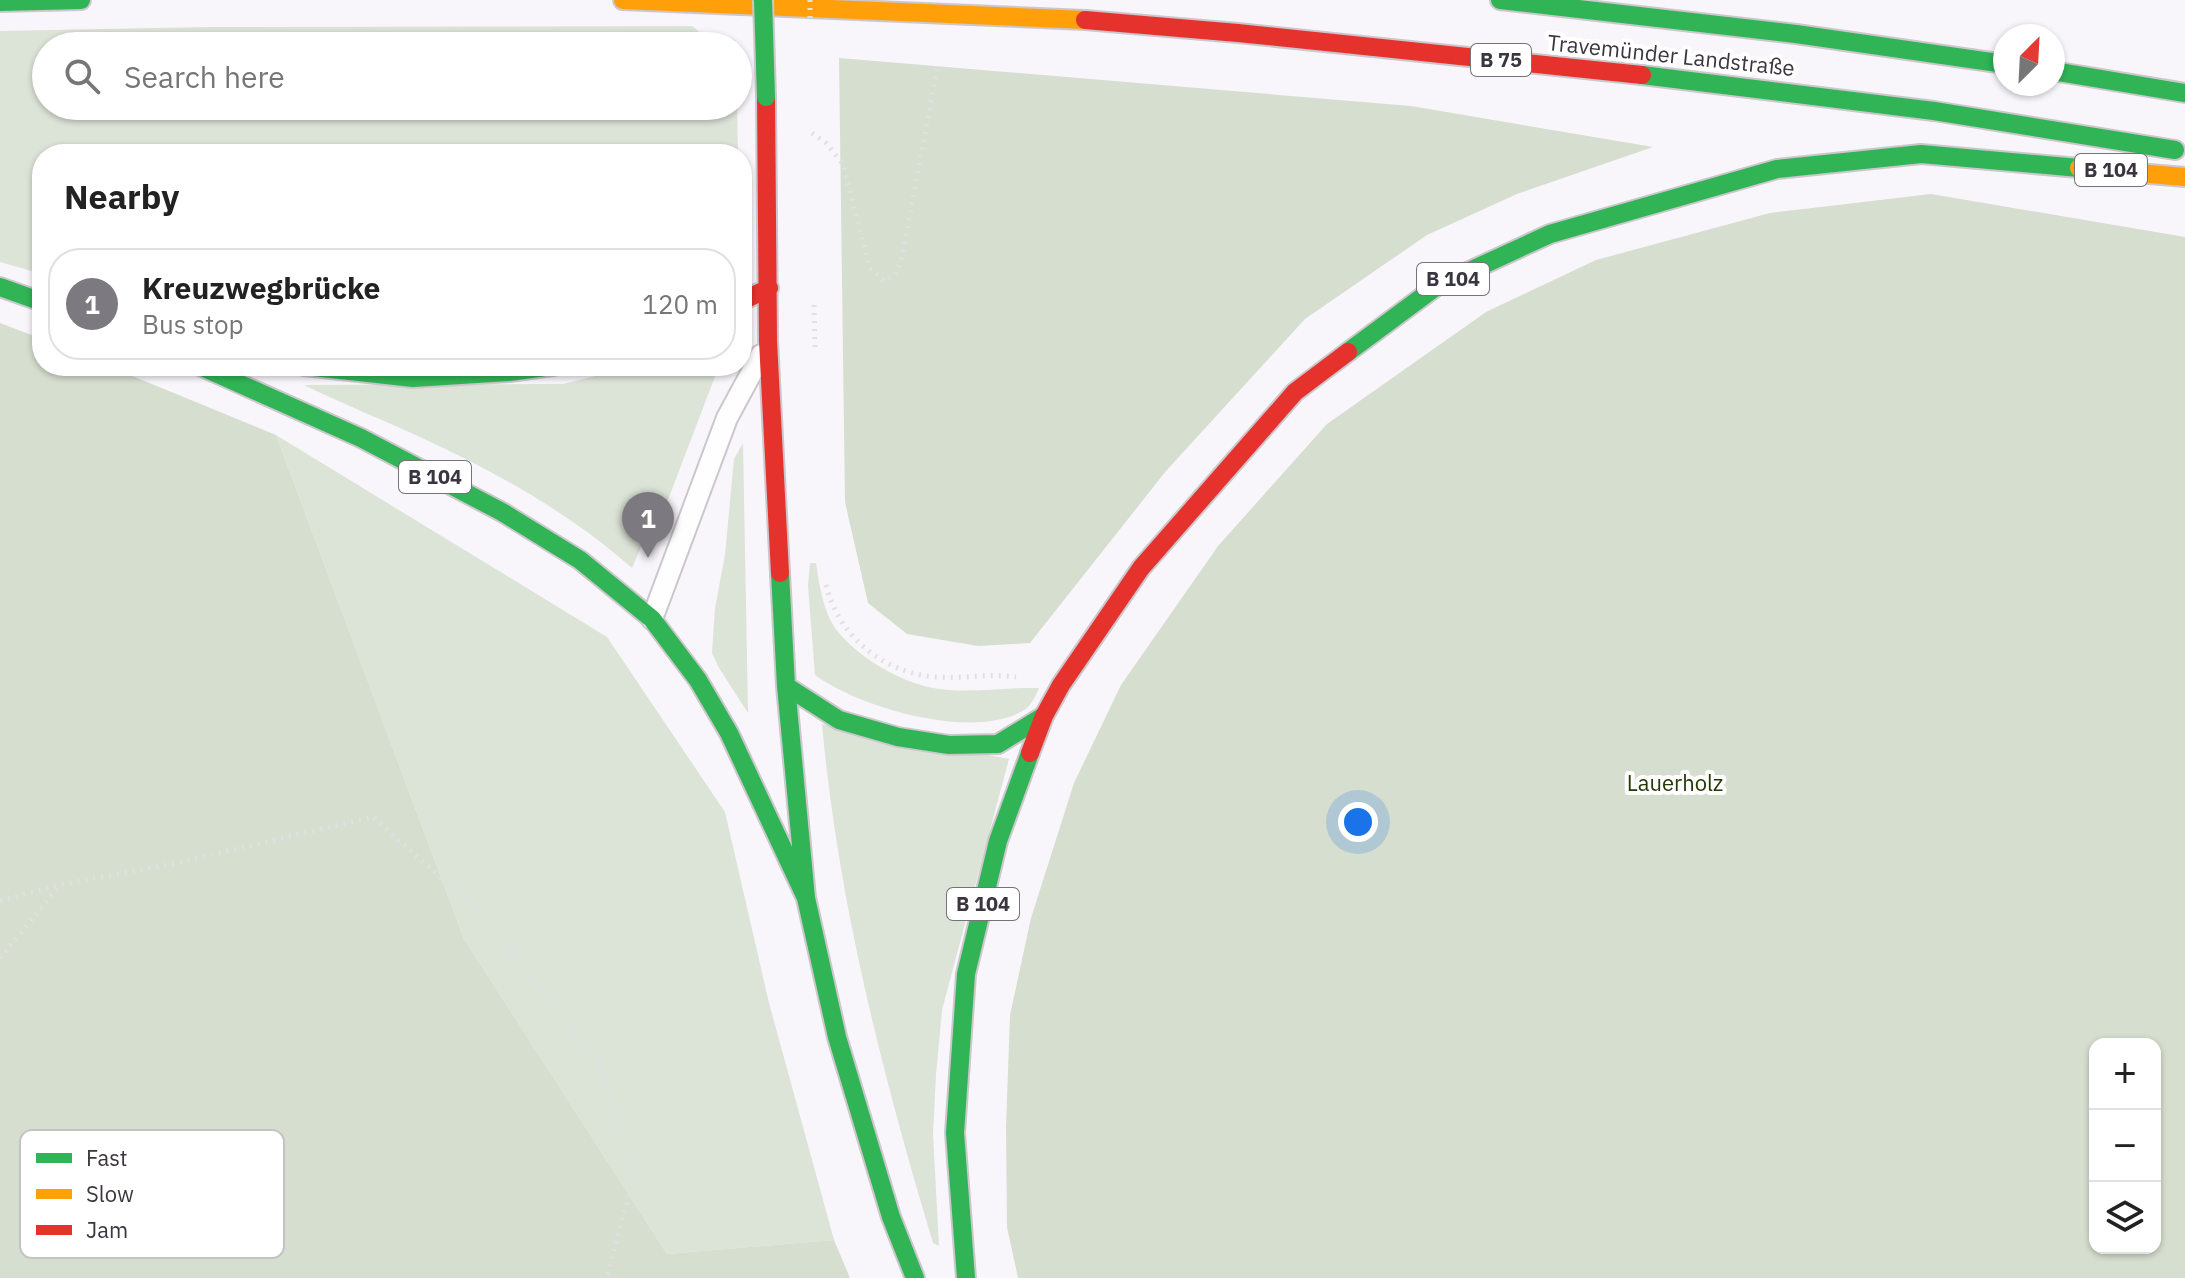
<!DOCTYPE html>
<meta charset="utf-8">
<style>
body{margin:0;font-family:"IBM Plex Sans",sans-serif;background:#f2f2f2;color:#222}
.controls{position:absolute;right:24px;bottom:24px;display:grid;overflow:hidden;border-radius:16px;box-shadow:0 2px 6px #0004}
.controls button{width:72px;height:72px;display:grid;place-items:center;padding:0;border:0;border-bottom:2px solid #e0e0e0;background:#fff;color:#222;font:40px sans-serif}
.compass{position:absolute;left:1993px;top:24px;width:72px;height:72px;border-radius:50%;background:#fff;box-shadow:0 2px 6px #0004;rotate:24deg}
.you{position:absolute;left:1358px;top:822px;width:28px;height:28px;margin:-20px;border:6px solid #fff;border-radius:50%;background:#1a73e8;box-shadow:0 0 0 12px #1a73e833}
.badge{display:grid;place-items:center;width:52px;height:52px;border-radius:50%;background:#7d7980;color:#fff;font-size:26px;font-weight:700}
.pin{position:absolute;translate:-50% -66px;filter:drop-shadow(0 2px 4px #0008)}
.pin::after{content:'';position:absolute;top:42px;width:28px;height:24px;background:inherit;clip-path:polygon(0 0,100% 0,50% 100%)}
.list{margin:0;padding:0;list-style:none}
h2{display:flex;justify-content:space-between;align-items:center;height:104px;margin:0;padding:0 32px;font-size:34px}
h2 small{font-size:26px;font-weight:400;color:#767676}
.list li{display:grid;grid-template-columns:52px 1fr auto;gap:24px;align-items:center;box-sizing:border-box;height:112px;margin:0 16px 16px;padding:0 16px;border:2px solid #e0e0e0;border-radius:32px}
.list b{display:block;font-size:30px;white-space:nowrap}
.list p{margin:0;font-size:26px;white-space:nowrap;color:#767676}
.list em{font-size:26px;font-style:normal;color:#767676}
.icon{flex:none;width:44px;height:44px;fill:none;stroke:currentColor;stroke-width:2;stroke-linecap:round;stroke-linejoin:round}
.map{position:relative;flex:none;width:2185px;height:1278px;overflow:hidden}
.search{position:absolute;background:#fff;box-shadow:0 2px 6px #0004;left:32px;top:32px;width:720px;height:88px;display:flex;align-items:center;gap:20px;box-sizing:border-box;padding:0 28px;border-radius:44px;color:#767676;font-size:30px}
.panel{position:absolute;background:#fff;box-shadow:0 2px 6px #0004;left:32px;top:144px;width:720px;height:232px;border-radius:32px}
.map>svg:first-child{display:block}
.green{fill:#dce3d7}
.forest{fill:#d6decf;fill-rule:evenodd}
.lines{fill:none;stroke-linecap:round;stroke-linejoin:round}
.lane-casing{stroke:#cbc7cd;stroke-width:24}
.fast-casing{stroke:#cbc7cd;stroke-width:22}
.slow-casing{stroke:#cbc7cd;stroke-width:22}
.jam-casing{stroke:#cbc7cd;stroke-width:22}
.path{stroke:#e0dfe1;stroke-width:5;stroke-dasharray:2 6;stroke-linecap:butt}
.lane{stroke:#fefefe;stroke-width:20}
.fast{stroke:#30b455;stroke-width:18}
.slow{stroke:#ff9f0a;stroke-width:18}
.jam{stroke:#e5322d;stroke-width:18}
.fast-bridge-casing{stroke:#cbc7cd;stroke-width:22;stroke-linecap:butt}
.path-bridge{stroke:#e0dfe1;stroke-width:5;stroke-dasharray:2 6;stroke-linecap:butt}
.fast-bridge{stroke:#30b455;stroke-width:18}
.labels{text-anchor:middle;stroke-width:8;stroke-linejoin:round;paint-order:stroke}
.shield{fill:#fff;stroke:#757278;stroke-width:2}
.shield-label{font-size:20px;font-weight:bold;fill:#3a353e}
.street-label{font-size:22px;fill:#3a353e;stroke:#fff}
.park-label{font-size:22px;fill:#223806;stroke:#fff}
.key{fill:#fff;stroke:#c4c2c5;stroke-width:2}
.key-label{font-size:22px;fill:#3a353e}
</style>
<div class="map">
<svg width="2185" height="1278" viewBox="0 0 2185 1278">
<rect width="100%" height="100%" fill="#f9f6fb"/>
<path class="green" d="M692 26 704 36 735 40V46H46V106H737L738 154H42V274L0 262V31L208 27Z
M636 366H719L663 513 656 512 632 568C571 514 496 472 422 438 383 420 343 404 304 385L563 384Z
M276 435 607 637 725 812 769 1003 834 1240 667 1254 464 939Z
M743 443 748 713 719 668 712 653 715 608 725 555 734 459Z
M810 563H816C819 584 823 610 835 628 855 655 895 679 928 687 964 695 1003 687 1039 688 1036 695 1032 704 1026 709 976 742 860 708 815 675L808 586Z
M822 724 1009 759 942 1010 936 1075 933 1134 939 1246 933 1243C882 1073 838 901 822 724Z"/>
<path class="forest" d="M839 58 1411 106 1653 147 1517 194 1427 235 1305 319 1166 471 1030 643 978 646 907 634 868 603 845 502Z
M1931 194 2185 237V1278H1018L1007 1227 1006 1127 1010 1015 1031 918 1074 783 1121 685 1218 546 1327 424 1486 312 1596 260 1770 213ZM2095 1044H2155V1248H2095Z
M0 323 42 339V366H108L276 435 464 939 667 1254 834 1240 850 1278H0Z"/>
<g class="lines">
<defs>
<path id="lane" d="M652 619 727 418 761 355"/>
<path id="fast" d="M1500 0 1796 34 2005 64
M0 2 81 0
M2053 71 2185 93
M1642 75 1934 111 2175 150
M0 287 42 302
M1348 352 1437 286 1550 234 1777 169 1921 154 2079 168
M200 366 361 438 502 512 580 560 652 619 698 680 729 733 806 898
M304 366 413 378 509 372 553 366
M780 573 786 686 806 898 837 1037 891 1217 915 1278
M786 686 839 720 898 737 949 745 998 744 1044 716
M966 1278 955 1133 966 974 998 841 1030 753"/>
<path id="slow" d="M623 0 1085 20
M2079 168 2185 177"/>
<path id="jam" d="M1085 20 1238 33 1642 75
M766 97 768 341 780 573
M742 301 769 288
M1030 753 1044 716 1061 685 1141 568 1295 392 1348 352"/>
</defs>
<use href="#lane" class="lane-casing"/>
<use href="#fast" class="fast-casing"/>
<use href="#slow" class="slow-casing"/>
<use href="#jam" class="jam-casing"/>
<path class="path" d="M812 133 826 143 843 164 870 268 884 281 895 275 902 257 937 69
M814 305 815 351
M826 585C839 637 883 673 936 677 963 679 989 673 1016 677
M0 901 59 885 172 864 373 817 476 909 599 1061 634 1177 606 1278
M0 958 59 886"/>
<use href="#lane" class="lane"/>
<use href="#fast" class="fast"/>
<use href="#slow" class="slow"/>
<use href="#jam" class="jam"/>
<defs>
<path id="fast-bridge" d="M763 0 766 97"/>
</defs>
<use href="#fast-bridge" class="fast-bridge-casing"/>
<path class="path-bridge" d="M810 0V19"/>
<use href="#fast-bridge" class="fast-bridge"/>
</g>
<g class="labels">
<g class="shield">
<rect x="1471" y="44" width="60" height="32" rx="6"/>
<rect x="2075" y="154" width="72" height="32" rx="6"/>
<rect x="1417" y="263" width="72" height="32" rx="6"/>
<rect x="399" y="461" width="72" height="32" rx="6"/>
<rect x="947" y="888" width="72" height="32" rx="6"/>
</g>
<g class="shield-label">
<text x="1501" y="67">B 75</text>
<text x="2111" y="177">B 104</text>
<text x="1453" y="286">B 104</text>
<text x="435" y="484">B 104</text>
<text x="983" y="911">B 104</text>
</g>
<g class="street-label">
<text transform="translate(1671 55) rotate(6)" y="8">Travemünder Landstraße</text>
</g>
<g class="park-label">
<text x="1675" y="791">Lauerholz</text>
</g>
</g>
<rect x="20" y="1130" width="264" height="128" rx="12" class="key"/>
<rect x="36" y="1153" width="36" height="10" fill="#30b455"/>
<rect x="36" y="1189" width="36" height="10" fill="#ff9f0a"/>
<rect x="36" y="1225" width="36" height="10" fill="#e5322d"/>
<g class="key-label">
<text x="86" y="1166">Fast</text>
<text x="86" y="1202">Slow</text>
<text x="86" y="1238">Jam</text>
</g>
</svg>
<div class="controls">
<button>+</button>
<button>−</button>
<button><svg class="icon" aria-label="layers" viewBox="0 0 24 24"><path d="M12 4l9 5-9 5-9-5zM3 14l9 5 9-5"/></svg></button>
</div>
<svg class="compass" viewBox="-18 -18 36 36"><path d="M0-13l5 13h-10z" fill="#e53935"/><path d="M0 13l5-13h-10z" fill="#767676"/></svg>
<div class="you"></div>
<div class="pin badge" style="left:648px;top:558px">1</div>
<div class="search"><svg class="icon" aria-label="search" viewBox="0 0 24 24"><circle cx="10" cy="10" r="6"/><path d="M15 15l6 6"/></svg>Search here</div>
<section class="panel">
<h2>Nearby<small></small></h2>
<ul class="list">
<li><span class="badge">1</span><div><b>Kreuzwegbrücke</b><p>Bus stop</p></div><em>120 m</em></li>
</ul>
</section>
</div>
